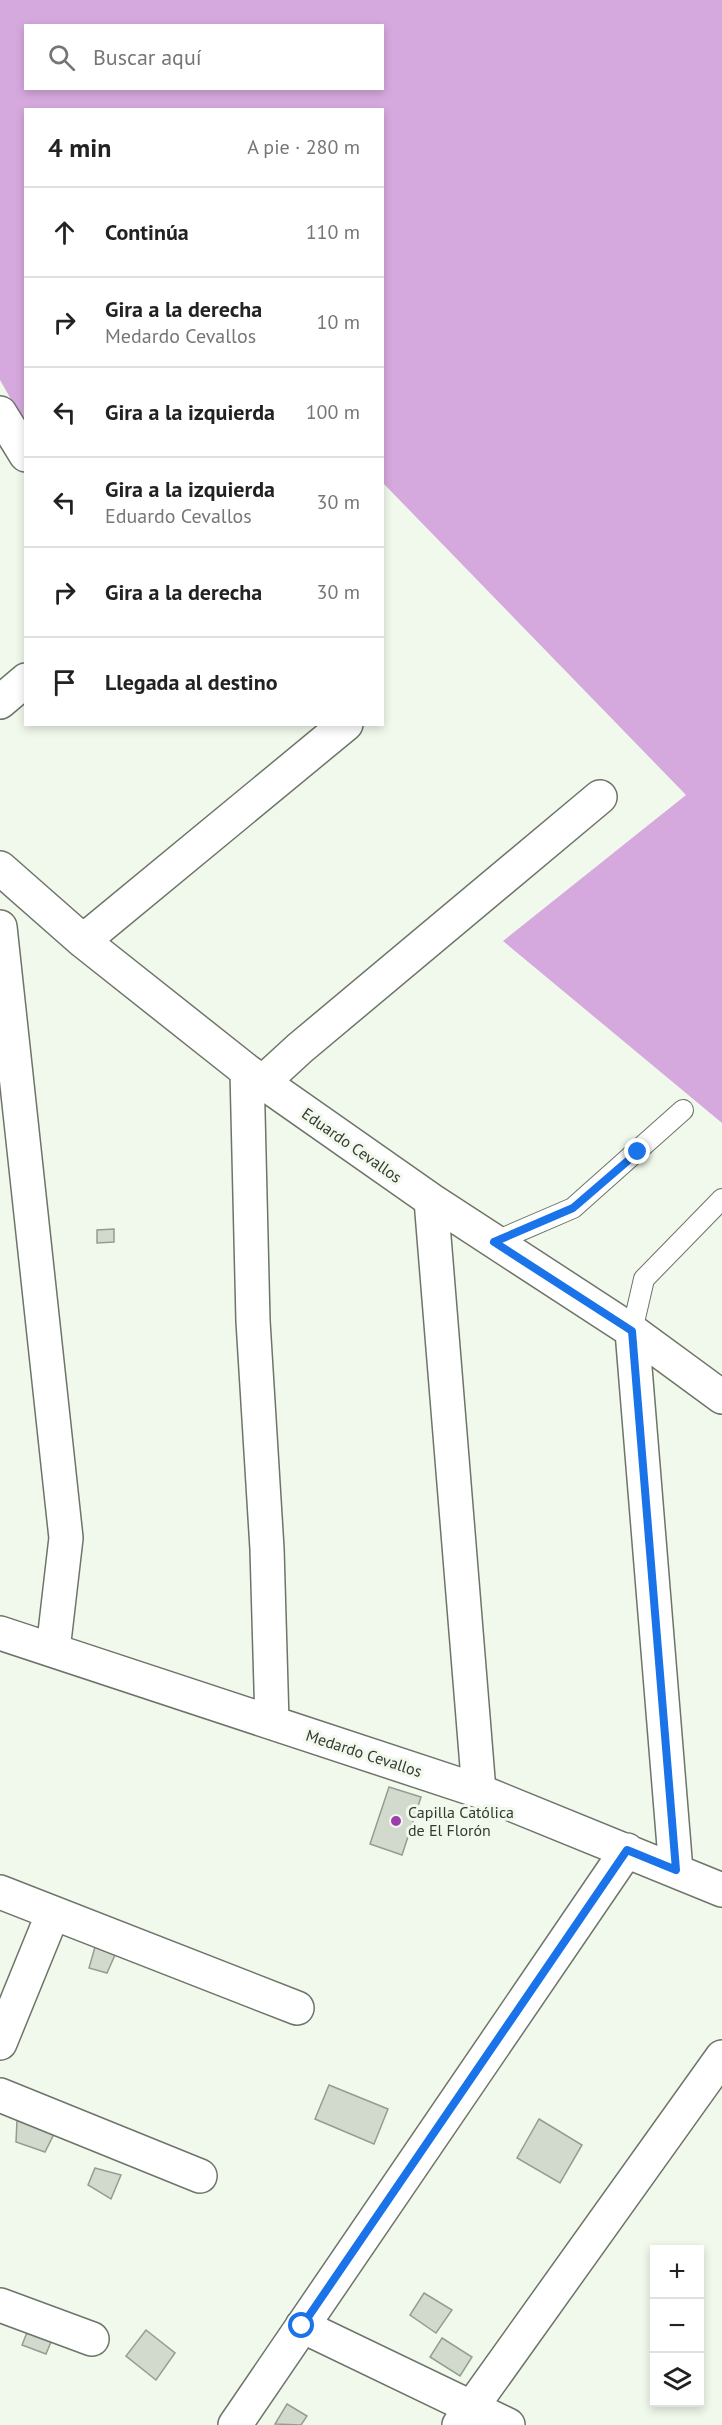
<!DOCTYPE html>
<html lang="es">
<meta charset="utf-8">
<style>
body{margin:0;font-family:"PT Sans",sans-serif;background:#f6f6f6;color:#222}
.controls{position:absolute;right:18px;bottom:18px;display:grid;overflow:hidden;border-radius:0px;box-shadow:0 3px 9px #0003}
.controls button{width:54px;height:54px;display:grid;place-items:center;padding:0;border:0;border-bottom:2px solid #e0e0e0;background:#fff;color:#222;font:30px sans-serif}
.stop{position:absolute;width:18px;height:18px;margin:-14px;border:4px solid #1a73e8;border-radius:50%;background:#fff}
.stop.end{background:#1a73e8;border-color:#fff;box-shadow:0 2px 6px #0008}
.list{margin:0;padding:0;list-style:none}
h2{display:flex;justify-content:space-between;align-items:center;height:78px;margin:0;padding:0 24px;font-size:26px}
h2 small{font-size:20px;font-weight:400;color:#767676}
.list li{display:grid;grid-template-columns:39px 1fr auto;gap:18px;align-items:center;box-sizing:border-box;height:90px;padding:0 24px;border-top:2px solid #e0e0e0}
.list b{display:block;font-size:22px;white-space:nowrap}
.list p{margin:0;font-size:20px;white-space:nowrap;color:#767676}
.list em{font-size:20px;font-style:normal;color:#767676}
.icon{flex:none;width:33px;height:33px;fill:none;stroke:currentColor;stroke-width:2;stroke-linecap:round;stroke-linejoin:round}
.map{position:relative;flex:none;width:722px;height:2425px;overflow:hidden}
.search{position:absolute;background:#fff;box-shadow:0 3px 9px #0003;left:24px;top:24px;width:360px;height:66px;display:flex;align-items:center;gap:15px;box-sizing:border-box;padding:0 21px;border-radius:0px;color:#767676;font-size:22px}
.panel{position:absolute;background:#fff;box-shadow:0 3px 9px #0003;left:24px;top:108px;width:360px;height:618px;border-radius:0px}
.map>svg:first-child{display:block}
.forest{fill:#d6a9de;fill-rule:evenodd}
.building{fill:#d2dace;stroke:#959c91;stroke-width:1.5}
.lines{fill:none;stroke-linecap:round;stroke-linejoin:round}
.service-casing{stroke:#6d7469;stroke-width:22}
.minor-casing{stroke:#6d7469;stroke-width:36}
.service{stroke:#fff;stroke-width:20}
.minor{stroke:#fff;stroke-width:33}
.route{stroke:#1a73e8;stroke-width:8}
.poi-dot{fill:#9b40ab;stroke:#f1f9ec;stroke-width:2}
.labels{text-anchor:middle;stroke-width:6;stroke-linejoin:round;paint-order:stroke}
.street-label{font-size:16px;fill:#353833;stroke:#f1f9ec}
.poi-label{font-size:16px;fill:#353833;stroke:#f1f9ec;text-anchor:start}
</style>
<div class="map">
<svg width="722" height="2425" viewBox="0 0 722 2425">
<rect width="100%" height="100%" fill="#f1f9ec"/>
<path class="forest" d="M0 0H722V1123L503 941 686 795 383 483 382 110H26L25 424 0 380ZM26 26H382V88H26Z"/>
<path class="building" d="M114 1229V1242L97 1243V1230Z
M389 1787 421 1797 402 1855 370 1844Z
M95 1947 115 1955 107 1973 89 1968Z
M329 2085 388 2109 374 2144 315 2119Z
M539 2119 582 2145 560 2183 517 2158Z
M17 2120 57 2128 45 2152 16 2142Z
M95 2168 121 2175 111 2199 88 2185Z
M424 2293 452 2310 436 2333 410 2315Z
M32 2320 56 2330 46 2354 22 2345Z
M146 2330 175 2353 156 2380 126 2356Z
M442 2338 472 2357 460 2376 430 2357Z
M287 2404 307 2416 301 2425 275 2424Z"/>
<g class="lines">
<defs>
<path id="service" d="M494 1242 573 1208 683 1110
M632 1331 644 1279 722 1199"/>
<path id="minor" d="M0 413 26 455
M0 702 26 680
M0 868 83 941 247 1071 431 1200 632 1331 722 1397
M0 927 66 1538 53 1650
M83 941 346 724
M247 1071 253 1321 267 1549 272 1722
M263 1082 300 1048 600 797
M431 1200 479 1791
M632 1331 676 1871
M0 1633 479 1791 722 1890
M0 1892 297 2008
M0 2043 53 1913
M0 2095 200 2176
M0 2305 92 2339
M302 2326 508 2425
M235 2425 627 1850
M459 2425 722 2057"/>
</defs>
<use href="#service" class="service-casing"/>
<use href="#minor" class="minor-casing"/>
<use href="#service" class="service"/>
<use href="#minor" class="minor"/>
</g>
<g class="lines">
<path class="route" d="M302 2326 627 1850 676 1870 632 1331 494 1242 573 1208 638 1152"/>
</g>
<circle class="poi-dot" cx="396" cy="1821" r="6"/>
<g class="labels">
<g class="street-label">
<text transform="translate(352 1145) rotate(35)" y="6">Eduardo Cevallos</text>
<text transform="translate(364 1753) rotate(18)" y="6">Medardo Cevallos</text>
</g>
<g class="poi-label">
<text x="408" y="1818">Capilla Católica<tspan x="408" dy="18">de El Florón</tspan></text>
</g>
</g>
</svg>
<div class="controls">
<button>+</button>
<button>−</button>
<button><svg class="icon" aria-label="layers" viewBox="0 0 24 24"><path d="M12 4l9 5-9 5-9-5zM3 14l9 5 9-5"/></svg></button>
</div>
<div class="stop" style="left:302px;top:2326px"></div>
<div class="stop end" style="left:638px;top:1152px"></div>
<div class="search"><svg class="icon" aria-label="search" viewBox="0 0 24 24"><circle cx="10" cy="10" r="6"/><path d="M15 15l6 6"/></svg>Buscar aquí</div>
<section class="panel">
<h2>4 min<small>A pie · 280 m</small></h2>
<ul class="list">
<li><svg class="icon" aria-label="ahead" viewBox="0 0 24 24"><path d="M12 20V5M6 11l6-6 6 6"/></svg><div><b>Continúa</b></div><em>110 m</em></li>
<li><svg class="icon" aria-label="right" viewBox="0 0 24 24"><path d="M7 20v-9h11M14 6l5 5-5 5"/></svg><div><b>Gira a la derecha</b><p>Medardo Cevallos</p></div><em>10 m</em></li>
<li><svg class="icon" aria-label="left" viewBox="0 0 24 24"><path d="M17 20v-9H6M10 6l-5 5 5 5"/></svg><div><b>Gira a la izquierda</b></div><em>100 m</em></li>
<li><svg class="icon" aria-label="left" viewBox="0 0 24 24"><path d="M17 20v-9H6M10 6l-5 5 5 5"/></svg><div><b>Gira a la izquierda</b><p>Eduardo Cevallos</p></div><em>30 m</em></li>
<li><svg class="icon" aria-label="right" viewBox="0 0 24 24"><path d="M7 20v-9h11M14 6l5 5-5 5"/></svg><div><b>Gira a la derecha</b></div><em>30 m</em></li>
<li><svg class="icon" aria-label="arrive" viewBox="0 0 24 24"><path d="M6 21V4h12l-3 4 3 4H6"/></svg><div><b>Llegada al destino</b></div></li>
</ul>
</section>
</div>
